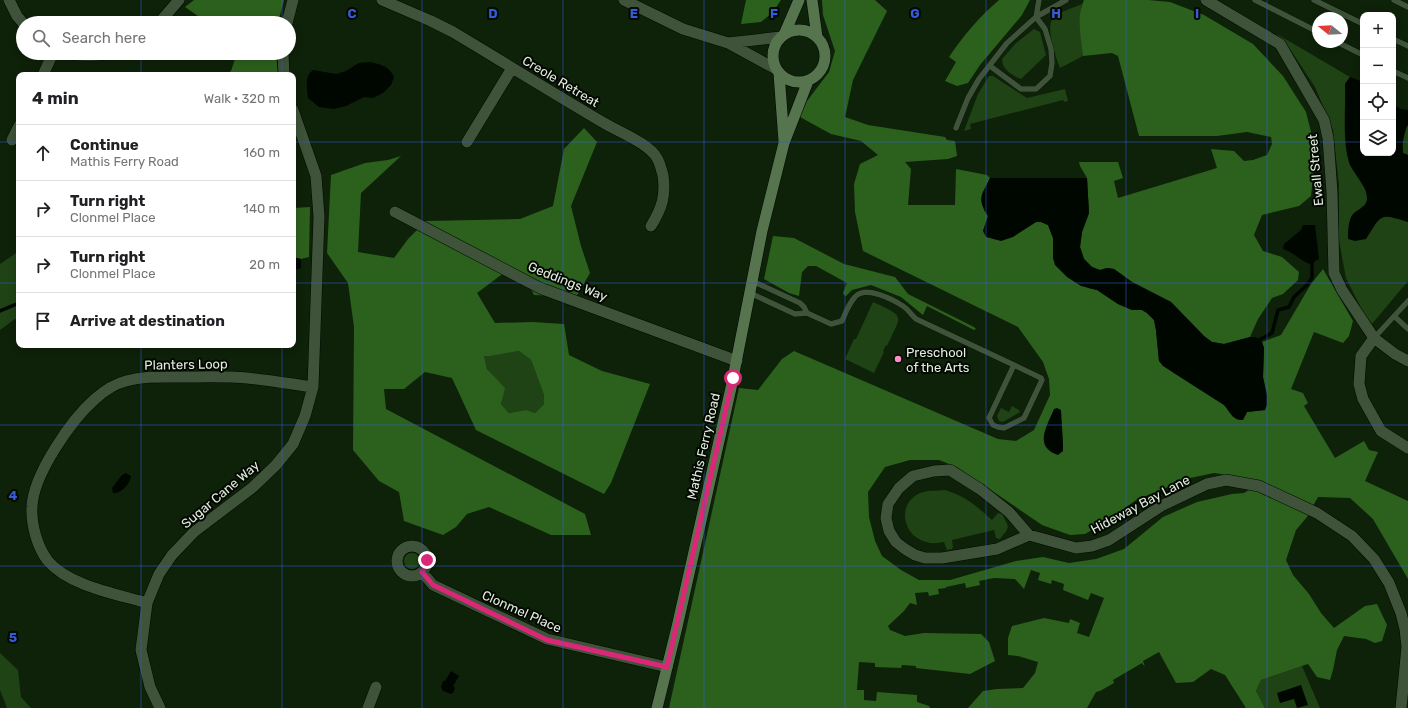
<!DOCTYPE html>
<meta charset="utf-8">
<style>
body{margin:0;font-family:Rubik,sans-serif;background:#f6f6f6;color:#202124}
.controls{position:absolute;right:12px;top:12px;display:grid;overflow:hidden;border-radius:8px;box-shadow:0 2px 10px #0003}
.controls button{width:36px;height:36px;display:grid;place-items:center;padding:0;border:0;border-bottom:1px solid #e0e0e0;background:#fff;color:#202124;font:20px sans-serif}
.compass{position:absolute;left:1312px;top:12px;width:36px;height:36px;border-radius:50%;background:#fff;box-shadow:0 2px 10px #0003;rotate:288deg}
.stop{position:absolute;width:12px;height:12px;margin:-9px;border:3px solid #db2777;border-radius:50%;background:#fff}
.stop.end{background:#db2777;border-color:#fff;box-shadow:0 1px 4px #0008}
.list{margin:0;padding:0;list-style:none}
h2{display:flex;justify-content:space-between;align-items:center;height:52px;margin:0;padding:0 16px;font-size:17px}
h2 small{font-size:13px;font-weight:400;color:#757577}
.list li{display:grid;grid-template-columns:26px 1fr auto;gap:12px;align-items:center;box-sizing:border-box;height:56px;padding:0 16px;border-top:1px solid #e0e0e0}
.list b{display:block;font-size:15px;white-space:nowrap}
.list p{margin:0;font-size:13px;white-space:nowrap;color:#757577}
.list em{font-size:13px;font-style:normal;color:#757577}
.icon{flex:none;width:22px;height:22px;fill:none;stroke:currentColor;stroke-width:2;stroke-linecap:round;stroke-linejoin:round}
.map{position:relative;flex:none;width:1408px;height:708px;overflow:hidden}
.search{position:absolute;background:#fff;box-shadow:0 2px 10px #0003;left:16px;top:16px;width:280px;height:44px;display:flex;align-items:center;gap:10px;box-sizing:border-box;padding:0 14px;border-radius:22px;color:#757577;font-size:15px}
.panel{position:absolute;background:#fff;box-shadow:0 2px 10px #0003;left:16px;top:72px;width:280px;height:276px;border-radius:8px}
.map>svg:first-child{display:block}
.green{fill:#1f4315}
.forest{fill:#2c611d;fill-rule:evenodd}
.water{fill:#000700}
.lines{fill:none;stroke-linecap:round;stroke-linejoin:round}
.stream{stroke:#000700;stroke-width:3.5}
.service-casing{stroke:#000a00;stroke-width:6}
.minor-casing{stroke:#000a00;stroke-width:12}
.secondary-casing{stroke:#000a00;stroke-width:12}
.service{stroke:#3e5339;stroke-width:5.5}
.minor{stroke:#3e5339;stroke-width:11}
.secondary{stroke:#56744e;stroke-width:11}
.route{stroke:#db2777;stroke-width:5}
.grid{fill:none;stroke:#315ed8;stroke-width:1;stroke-opacity:0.55}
.poi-dot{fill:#fb8fc5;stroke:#030802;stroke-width:1.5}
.labels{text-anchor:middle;stroke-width:4;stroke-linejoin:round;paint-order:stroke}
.street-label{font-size:13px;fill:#e1eddd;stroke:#030802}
.poi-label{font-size:13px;fill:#e1eddd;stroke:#030802;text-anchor:start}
.grid-label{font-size:13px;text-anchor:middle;font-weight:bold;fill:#315ed8;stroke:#030802;stroke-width:4;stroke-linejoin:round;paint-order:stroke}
</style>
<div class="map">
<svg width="1408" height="708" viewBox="0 0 1408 708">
<rect width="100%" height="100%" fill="#0e2109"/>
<path class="green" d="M1082 4 1081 7 1080 26 1083 56 1060 68C1056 57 1044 26 1054 17 1061 11 1073 8 1082 4Z
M1034 29 1040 32 1046 55 1021 79C1012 75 1002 70 1002 59L1016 43Z
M1277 34 1350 77 1345 84 1349 163 1366 191 1368 199 1365 205 1352 216 1366 239C1382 214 1379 213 1408 222V281L1372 324 1363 312 1346 278 1339 241V185L1333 130 1315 87 1292 52Z
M989 76H993L1027 98 1065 89 1068 101 1064 102 1063 100 970 124 971 129 964 131 978 94Z
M1407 126H1408V155L1403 153 1402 144Z
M19 251V320L15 319 0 330V264Z
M873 302C906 317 902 314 887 346L886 345 883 351 884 352 874 373 845 359 854 339H856Z
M519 351 531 360 544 395V404L535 413 526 410 509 413 501 404 504 388 487 369 484 356H491Z
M1012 406 1019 410 1020 412 1003 422 999 421 997 416 1001 408 1009 412Z
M945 490C967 497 975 505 992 520L998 513 1002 514C1010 529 1010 526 1000 539L996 538 994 530 952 540 953 547 952 549 947 550 944 542C938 543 932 544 926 542 900 535 897 500 923 492 929 490 938 491 945 490Z
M404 561a8 8 0 1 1 16 0a8 8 0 1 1-16 0Z
M0 653 18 670 21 697 31 708H7L0 690Z
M1302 666 1320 708H1265L1256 691 1261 680Z"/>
<path class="forest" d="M194 0H284L278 23H208L185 7Z
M746 0H781L773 12 761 22 741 24Z
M822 0H875L887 11 853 80 845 117 868 125 945 137 947 140 955 141 957 156 948 159 905 162 911 169 908 205H955L956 169 987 175 990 178 987 185 984 210 988 216 983 231 1028 227 1036 222H1041L1048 225 1053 238V258L1088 288 1097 290 1118 304 1132 310H1142L1147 313 1154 320 1156 330 1159 361 1174 373 1224 405 1230 411 1233 417 1245 416 1247 412 1265 410 1267 396 1263 377 1264 348 1262 342 1281 335 1311 284 1323 269 1353 321 1349 336 1343 343 1314 332 1291 389 1303 393 1308 403 1304 406 1335 458 1364 441 1369 450 1378 452 1365 481 1408 501V579L1373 519 1350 498 1318 497 1307 517 1296 530 1286 560 1293 575 1309 594 1321 613 1334 628 1365 606 1377 604 1387 625 1382 641 1375 643 1366 639 1344 636 1337 650 1333 670 1330 680 1317 677 1308 664 1261 680 1256 691 1265 708H1246L1225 675 1211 669 1193 682 1176 683 1159 652 1143 661 1145 667 1142 663 1113 680 1114 683 1100 691 1096 692 1087 708H968L983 691 997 689 1023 688 1035 673 1038 662 1018 656 1008 655V638L1012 626 1044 618 1069 623 1070 619 1080 623 1077 633 1089 637 1104 598 1091 593 1088 600 1063 590 1064 584 1052 580 1051 584 1038 580 1040 573 1031 570 1024 589 1015 579 994 578 979 581 980 585 966 588 965 583 946 587V588L938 589 939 594 929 596 928 592 915 593 917 605 910 603 904 611 888 626 890 630 905 636 924 633 981 634 989 642 995 661 970 674 916 668V666L902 665 901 668 875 667V663L859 662 857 690H864V700L876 701 877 692 917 695V702L929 706 930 708H669L739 388 758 390 782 359 794 351 998 439 1016 441 1034 430 1050 395 1049 379 1043 362 1018 327 863 251 855 212 854 184 860 164 878 155 861 141 831 134 800 117 807 101 829 72 835 51 823 15ZM910 460H939L957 467 1042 525 1070 535 1085 534 1106 522 1136 500 1190 478 1214 473 1234 476 1252 488 1244 493 1232 494 1197 502 1163 517 1124 549 1096 559 1069 563 1043 557 1016 561 950 580H919L901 570 882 556 875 541 869 517 868 492 885 467Z
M999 0H1030L1022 15 980 65 968 83 957 86 945 81 956 62 949 57C963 36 980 16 999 0Z
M1084 0H1148L1170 2 1204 15 1253 44 1283 76 1306 112 1313 140 1314 167 1311 196 1299 206 1262 215 1254 235 1263 251 1282 257 1299 272 1298 280 1283 294 1272 298 1258 319 1250 337 1224 344 1212 342 1204 336 1171 302 1132 282 1114 269 1107 268 1100 270 1092 267 1084 259 1080 247 1082 232 1089 213 1087 178 1080 166 1079 162H1118L1123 178 1114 181 1118 198 1217 168 1211 149 1234 151 1244 161 1253 160 1267 155 1272 144 1271 137 1247 132 1217 136H1139L1118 56 1112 53 1083 56C1081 38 1076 16 1084 0Z
M237 53H276L278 75H224L231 71Z
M584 128 597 142 571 206 581 246 590 273 576 297 534 295 523 273 501 275 477 293 495 323 532 322 564 324 569 355 602 371 650 384 611 483 604 494 476 430 452 378 425 372 404 389H384L386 409 585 514 591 535H551L489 507 467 514 456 527 443 535 404 521 399 492 379 481 353 450 354 327 348 283 327 253 331 175 365 163 388 160 401 156 361 193 358 252 394 258 408 239 426 221 520 219 553 206 564 149ZM519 351 531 360 544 395V404L535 413 526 410 509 413 501 404 505 388 487 369 484 356H491Z
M310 207 309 257 301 259 293 257V208Z
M773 236 794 238 844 264 895 277 908 294 974 327 976 329 974 330 927 306 923 315 901 297 871 285 852 290 846 296 844 295 843 293 847 283 816 266H808L802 272 799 296 789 293 764 279Z"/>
<path class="water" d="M370 62C382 65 389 66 394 77L391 85 383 93 373 98 364 97 346 106 334 109 319 107 308 98C307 88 304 77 313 70L336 74 346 71 359 63Z
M1350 77 1363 82V153H1393V105L1401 109 1408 110V126H1407C1403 135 1402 143 1403 153L1408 155V222C1379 213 1382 214 1366 239L1355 241 1348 239C1348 232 1348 224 1351 217 1355 209 1368 208 1367 197 1366 183 1353 174 1349 162 1342 139 1346 108 1345 84Z
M990 178H1087L1089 213 1082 232 1080 247 1084 259 1092 267 1100 270 1107 268 1114 269 1132 282 1171 302 1204 336 1212 342 1224 344 1250 337H1256L1262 342 1264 348 1263 377 1267 396V405L1265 410 1247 412 1243 420C1233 421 1230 412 1224 405L1163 366 1159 361 1156 330 1154 320 1147 313 1142 310H1132L1118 304 1097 290 1081 286 1067 277 1055 265 1053 258V238L1048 225 1041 222H1036L1013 237 1001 241 986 237 983 231 988 216C976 198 982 195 990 178Z
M1303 225H1315L1319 259 1310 264C1299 260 1295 253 1283 249L1284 244 1301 230Z
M293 257 301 259V268L293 270Z
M1057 408 1061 410 1063 443V451L1058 455C1033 447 1047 426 1054 409Z
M126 473 131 476C130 484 121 494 113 493L112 488 122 475Z
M451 671 459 676 453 686 455 688 453 693 451 694 443 691 441 687 443 681H445Z
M1301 685 1308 705 1297 708 1294 699 1280 703 1277 693Z"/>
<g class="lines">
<path class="stream" d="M0 311 19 303
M1259 340 1272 333 1278 310 1289 307 1294 297 1307 285 1312 278V263"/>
<defs>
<path id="service" d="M1255 0 1318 32
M1314 0 1363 24
M1394 0 1408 7
M1393 39 1408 46
M1337 42 1363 55
M990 66 1021 89H1036L1050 76 1052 63 1051 49 1045 29 1036 17 1039 0
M1393 71 1408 78
M956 128 968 98 979 79 1007 43 1036 17 1066 0
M752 281 800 303 804 307 807 313
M750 293 795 314 807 313 831 324 842 321C845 314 849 303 855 297 865 285 892 299 903 306 908 309 911 315 916 319L1014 365 989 418 993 425 998 427 1004 428 1024 418 1042 380 1041 378 1014 365
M1394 316 1408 329
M1374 338 1408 301"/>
<path id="minor" d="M9 0 17 16 23 23
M382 0 431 21 453 32C503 62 553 93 604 123 619 132 648 143 657 158 660 163 661 169 663 175 666 196 662 208 651 226
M624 0 683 29 728 43 776 69
M1206 0 1280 44 1324 120 1328 138 1332 192 1334 273 1342 290 1374 338 1395 354 1408 361
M159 23 179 0
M287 23 293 0
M728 43 781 37
M65 53C81 56 96 56 111 53
M283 53 284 75
M43 75 53 53
M12 140 19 126
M467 142 512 68
M395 212 540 288 737 361
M1374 338 1361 356 1359 384 1363 399 1381 431 1408 448
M1029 535 997 549 942 558H925L915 555 905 549 896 542 889 531 886 518 888 504 899 488 913 476 934 471 950 470 980 489 1009 512 1029 535 1076 548 1092 546 1109 540 1163 505 1207 484 1226 480 1259 486 1317 513 1352 536 1374 559 1389 583 1401 613 1405 629 1407 647 1401 708
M397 561a15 15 0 1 1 30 0a15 15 0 1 1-30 0Z
M422 572 433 585 547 639 667 667
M147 603C117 594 69 586 48 561 37 547 31 524 32 507 33 475 71 420 95 399 104 391 114 384 126 381 144 376 162 377 180 377 202 377 225 376 247 378 269 380 291 384 313 387
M160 708 150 687 141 650 147 603 159 574 172 555 194 532 253 487 276 465 293 444 305 416 313 387 319 217 316 176 293 110
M368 708 376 687"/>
<path id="secondary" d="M812 0 817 37
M773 56a26 26 0 1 1 52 0a26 26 0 1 1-52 0Z
M784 35 799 0
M779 73 784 141
M657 708 677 627 731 388 762 231 784 143 808 81"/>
</defs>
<use href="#service" class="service-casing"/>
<use href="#minor" class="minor-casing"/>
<use href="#secondary" class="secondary-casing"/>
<use href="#service" class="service"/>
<use href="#minor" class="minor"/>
<use href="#secondary" class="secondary"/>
</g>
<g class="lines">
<path class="route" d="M427 560V564L422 572 433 585 547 640 667 667 733 378"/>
</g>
<path class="grid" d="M141 0V23M282 0V23M422 0V708M563 0V708M704 0V708M845 0V708M986 0V708M1126 0V708M1267 0V708M141 53V75M282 53V75M0 142H19M293 142H1363M1393 142H1408M0 283H19M293 283H1408M141 345V708M282 345V708M0 425H1408M0 566H1408"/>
<circle class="poi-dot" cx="898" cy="359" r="4"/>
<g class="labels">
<g class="street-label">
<text transform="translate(561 81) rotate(31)" y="5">Creole Retreat</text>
<text transform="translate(1315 170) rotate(-95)" y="5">Ewall Street</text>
<text transform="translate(568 281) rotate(22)" y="5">Geddings Way</text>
<text transform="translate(186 364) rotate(-1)" y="5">Planters Loop</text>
<text transform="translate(703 446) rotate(-77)" y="5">Mathis Ferry Road</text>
<text transform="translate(220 494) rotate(-40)" y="5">Sugar Cane Way</text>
<text transform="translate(1140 504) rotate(-28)" y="5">Hideway Bay Lane</text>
<text transform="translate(522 611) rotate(24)" y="5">Clonmel Place</text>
</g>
<g class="poi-label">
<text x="906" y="357">Preschool<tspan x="906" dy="15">of the Arts</tspan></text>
</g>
</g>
<g class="grid-label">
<text x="352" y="18">C</text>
<text x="493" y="18">D</text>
<text x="634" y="18">E</text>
<text x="774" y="18">F</text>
<text x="915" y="18">G</text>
<text x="1056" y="18">H</text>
<text x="1197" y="18">I</text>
<text x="13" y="500">4</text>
<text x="13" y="642">5</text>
</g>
</svg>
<div class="controls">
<button>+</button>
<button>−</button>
<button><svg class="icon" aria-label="locate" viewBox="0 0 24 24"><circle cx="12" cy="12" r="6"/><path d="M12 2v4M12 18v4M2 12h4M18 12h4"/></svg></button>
<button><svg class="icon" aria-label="layers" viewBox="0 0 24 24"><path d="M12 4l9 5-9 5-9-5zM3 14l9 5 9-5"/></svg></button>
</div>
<svg class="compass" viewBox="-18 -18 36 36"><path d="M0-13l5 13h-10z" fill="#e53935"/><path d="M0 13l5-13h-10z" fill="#757577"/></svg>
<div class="stop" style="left:733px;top:378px"></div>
<div class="stop end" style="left:427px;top:560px"></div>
<div class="search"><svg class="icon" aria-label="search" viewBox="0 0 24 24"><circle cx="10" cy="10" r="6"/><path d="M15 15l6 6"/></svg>Search here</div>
<section class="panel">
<h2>4 min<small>Walk · 320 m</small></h2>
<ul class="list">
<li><svg class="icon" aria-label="ahead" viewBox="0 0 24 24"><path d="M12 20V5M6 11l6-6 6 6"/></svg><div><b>Continue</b><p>Mathis Ferry Road</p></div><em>160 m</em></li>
<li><svg class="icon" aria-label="right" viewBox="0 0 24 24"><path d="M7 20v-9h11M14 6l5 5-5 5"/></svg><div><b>Turn right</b><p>Clonmel Place</p></div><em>140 m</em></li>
<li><svg class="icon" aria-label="right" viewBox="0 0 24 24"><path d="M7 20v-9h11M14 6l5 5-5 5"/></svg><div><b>Turn right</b><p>Clonmel Place</p></div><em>20 m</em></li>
<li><svg class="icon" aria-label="arrive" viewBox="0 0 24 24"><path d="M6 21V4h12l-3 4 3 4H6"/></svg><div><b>Arrive at destination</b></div></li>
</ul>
</section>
</div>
